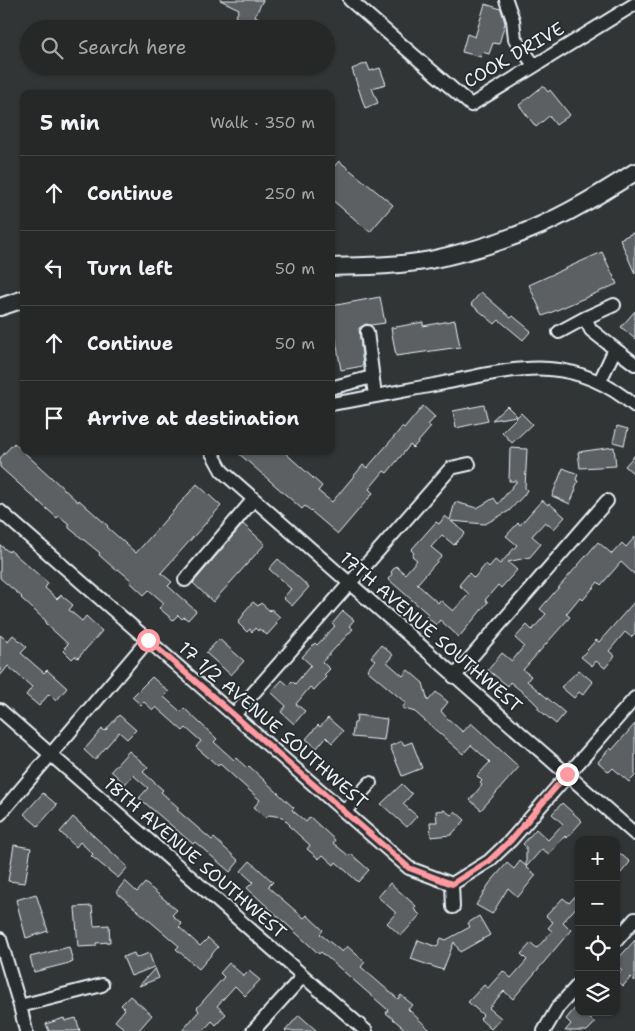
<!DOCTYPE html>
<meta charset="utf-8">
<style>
body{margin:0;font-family:"Shantell Sans",sans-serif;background:#323434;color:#f1f3f6}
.controls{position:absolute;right:15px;bottom:15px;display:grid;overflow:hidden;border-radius:10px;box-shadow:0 1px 4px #0004}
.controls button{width:45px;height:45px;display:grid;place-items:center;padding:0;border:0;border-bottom:1px solid #424445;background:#262828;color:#f1f3f6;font:25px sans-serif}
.stop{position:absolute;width:15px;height:15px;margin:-11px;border:4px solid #ff9aa2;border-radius:50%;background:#fff}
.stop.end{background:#ff9aa2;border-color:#fff;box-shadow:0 1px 5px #0008}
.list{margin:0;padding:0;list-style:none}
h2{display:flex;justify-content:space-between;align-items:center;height:65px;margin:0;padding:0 20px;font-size:21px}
h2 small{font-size:16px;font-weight:400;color:#a4a6a8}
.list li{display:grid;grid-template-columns:32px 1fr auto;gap:15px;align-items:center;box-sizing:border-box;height:75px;padding:0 20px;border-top:1px solid #424445}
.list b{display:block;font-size:19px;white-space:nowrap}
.list em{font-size:16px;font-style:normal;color:#a4a6a8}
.icon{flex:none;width:28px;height:28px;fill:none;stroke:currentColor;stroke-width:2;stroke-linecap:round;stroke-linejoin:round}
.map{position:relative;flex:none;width:635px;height:1031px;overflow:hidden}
.search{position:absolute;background:#262828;box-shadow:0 1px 4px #0004;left:20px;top:20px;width:315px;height:55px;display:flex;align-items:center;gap:12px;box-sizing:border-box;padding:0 18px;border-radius:28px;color:#a4a6a8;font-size:19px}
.panel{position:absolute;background:#262828;box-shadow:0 1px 4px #0004;left:20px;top:90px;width:315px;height:365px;border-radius:10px}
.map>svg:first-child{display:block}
.building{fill:#5c6063;stroke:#e8f1f8}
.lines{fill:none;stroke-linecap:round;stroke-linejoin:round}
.minor-casing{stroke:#e8f1f8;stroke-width:16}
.major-casing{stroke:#e8f1f8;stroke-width:20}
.minor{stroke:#2a2d2e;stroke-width:12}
.major{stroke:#2a2d2e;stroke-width:16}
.route{stroke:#ff9aa2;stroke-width:6}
.labels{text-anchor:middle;stroke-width:4;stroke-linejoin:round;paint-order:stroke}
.street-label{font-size:18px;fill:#e8f1f8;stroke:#2a2d2e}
</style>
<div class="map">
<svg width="635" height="1031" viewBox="0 0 635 1031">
<rect width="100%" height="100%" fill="#323536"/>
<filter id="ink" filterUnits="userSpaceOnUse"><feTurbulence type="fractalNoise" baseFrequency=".02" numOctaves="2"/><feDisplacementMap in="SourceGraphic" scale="10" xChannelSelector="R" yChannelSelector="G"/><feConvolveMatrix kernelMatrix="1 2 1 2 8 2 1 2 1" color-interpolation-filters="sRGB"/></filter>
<g filter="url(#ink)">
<path class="building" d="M220 0H263L255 16 261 19 257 29H250L234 21 239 9Z
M485 4 501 9 505 23 499 44 493 43 489 54 482 52 481 57 462 52 467 34 475 37Z
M367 63 370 71 380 68 386 84 372 88 378 103 365 108 352 69Z
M543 86 548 92 550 90 570 115 556 125 549 116 536 127 519 105Z
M339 161 393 205 370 232 331 199V170Z
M635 232V274L620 239Z
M602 252 617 284 543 316 529 285Z
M481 292 511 318 513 316 531 331 523 340 499 320 495 324 471 304Z
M380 297 385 323 371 325 366 324 359 328 363 366 341 370 334 329 331 330V306Z
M635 311V339L621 327Z
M455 320 460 347 396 356 391 328 423 322V326Z
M484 405 488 421 456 428 453 411Z
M423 406 435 417 428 425 431 427 413 448 410 445 387 473 384 471 369 489 373 493 338 534 305 506 302 509 236 451H283L322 486 318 491 332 502 363 465 367 468 394 437 402 427 404 429Z
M507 406 517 416 492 420Z
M521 413 532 424 512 443 502 432Z
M617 426 628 429 624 445 613 442Z
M14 443 78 502 79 500 108 526 107 527 136 553 197 484 221 506 161 573 172 582 168 586 196 611 188 620 184 617 182 619 178 615 173 620 159 608 164 603 149 590 144 595 130 582 131 580 118 569 116 570 99 555 100 553 69 528V524L59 516 57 518 0 467V458Z
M614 447 616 466 580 468 578 452Z
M510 448 527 449 525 488 527 490 524 495 509 511 485 524 451 521 465 533 454 545 442 535 431 547 442 556 417 584 438 603 440 600 453 611 469 594 459 585 469 573 474 578 486 564 489 567 495 560 500 564 517 545 506 536 518 523 520 525 542 500 548 505 549 503 565 517 554 529 545 522 532 536 541 544 530 557 508 562 517 570 501 588 498 585 485 600 488 602 459 637 440 620 436 625 426 616 428 614 388 579 392 574 391 572 396 566 405 574 417 560 412 556 414 553 411 550 436 522 439 524 445 516 450 520 455 502 477 508 494 498 498 504 517 481H509Z
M635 455V475L625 466Z
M563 468 578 474 576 480 578 481 575 488 576 489 570 504 552 496Z
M243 524 265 544 213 602 193 583Z
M635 537V575L621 562 601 585 598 582 583 600 580 597 566 614 570 617 523 670 531 676 527 681 565 713 556 724 537 708 539 707 531 699 510 682 508 686 488 670 502 653 512 661 524 646 515 638 527 625 532 630 546 614 540 609 598 542 612 554 622 543 626 547Z
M0 545 9 552 10 550 48 583 45 588 57 599 61 595 73 605 69 610 82 621 86 616 102 631 78 658 75 656 72 659 64 651 66 649 64 648 68 644 45 623 46 621 21 598 22 597 0 578Z
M278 559 309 587 292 606 283 598 291 589 269 569Z
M635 601V633L631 637 625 632 609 651 615 656 605 668 596 661 592 666 581 657 596 640 599 642Z
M253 602 258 606 261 603 270 611 271 609 280 617 276 622 277 624 267 635 259 629 258 631 255 628 252 632 250 629 247 632 238 623 244 614 243 613Z
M343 611 354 620 349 626 353 629 322 662 330 669 324 675 326 677 314 690 310 687 296 704 305 711 294 724 281 712 286 706 271 692 282 680 288 685 292 681 295 684 311 665 302 657 315 643 317 645 335 626 332 624Z
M0 635 8 641 13 635 27 647 21 653 44 673 47 670 67 688 56 701 49 694 39 706 26 695 32 687 8 666 0 676Z
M219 639 244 661 231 675 206 653Z
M381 645 393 655 387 662 403 676 408 670 423 683 428 701 436 692 448 702 441 711 447 718 463 732 471 723 519 767 481 810 470 800 482 785 480 783 482 781 477 776 490 762 471 745 463 754 415 712 402 708 406 703 367 670 375 660 371 657Z
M579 670 593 682 583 695 579 692 574 698 561 687Z
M152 677 169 692 164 697 181 712 184 708 202 725 217 739 214 742 234 760 236 758 247 768 249 766 294 808 292 810 306 822 310 817 335 840 333 843 349 856 351 854 369 870 358 882 336 862 334 865 323 855 319 859 307 849 310 845 289 826 290 825 282 817 269 815 266 818 254 807 260 800 220 764 218 766 196 747 201 741 186 728 183 731 156 707 153 710 144 702 141 705 132 697Z
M119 715 136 730 127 739 119 732 95 760 84 750 102 729 105 731Z
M357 715 387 719 384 740 352 737 354 723H356Z
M328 718 343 731 332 743 326 737 317 748 306 739 318 725 320 727Z
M635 724V776L629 782 613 768 609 772 598 762 610 748 612 750Z
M402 741 404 745 412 742 422 768 402 776 390 746Z
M129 751 148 767 143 772 163 790 161 792 179 808 177 810 212 840 214 838 239 861 230 872 195 842 193 844 139 798 148 788 133 775 125 784 111 771Z
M402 784 412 794 403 804 417 816 407 827 381 804Z
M43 793 57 805 38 826 24 814Z
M562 803 582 821 567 838 565 836 549 854 542 849 526 867 536 875 518 897 508 888 492 914 476 905 489 884 507 863 514 869 520 861 526 866V847L523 844 536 829 548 840 563 824 552 814Z
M444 810 451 815 455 811 465 820 451 835 431 837 430 822H437L436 811Z
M73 817 128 867 118 878 91 856 93 854 80 842 76 847 60 832Z
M14 845 31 848 25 883 8 881Z
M616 850 630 862 616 879Z
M250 861 273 882 268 887 304 918 307 915 323 930 320 934 342 952 347 946 365 962 361 967 398 999 401 995 413 1005 408 1009 431 1031H407L386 1013 388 1010 321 952 319 954 247 888 253 882 241 871Z
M125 881 137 892 145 883 177 910 172 915 182 924 179 927 200 946 208 938 218 947 199 969 176 949 179 946 116 892Z
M390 883 416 906 414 909 420 915 401 936 387 923 396 913 378 897Z
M579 892V904L563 922 571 930 513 999 504 991 489 1008 501 1018 491 1029 480 1019 483 1015 468 1002 484 985 488 988 503 971 511 978 527 960 521 954 531 943 537 948 552 931 548 928 553 922 546 916 563 898 569 903Z
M36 894 48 931 26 938 16 900Z
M92 906 94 926 109 925 110 942 96 943V946L78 947 75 907Z
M479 916 490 935 460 952 454 942 443 970 411 959 418 940 437 947 441 938 446 940 470 927 468 923Z
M635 940V981L631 977 623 986 616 979V977L622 970 616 965V961Z
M69 947 73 962 34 972 30 957Z
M134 953 136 958 149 953 154 967 131 976 123 957Z
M229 963 244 976 249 971 260 980 245 996 235 986 217 1006 226 1014 216 1025 212 1021 203 1031H182L199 1011 197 1008 224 977 220 973Z
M155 968 159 978 139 986Z
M130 996 152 1015 138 1031H127L115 1021 125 1009 121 1005Z
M576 1007 579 1009V1012H583L595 1023 587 1031H565L571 1024 566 1019Z
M299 1015 317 1031H285Z
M64 1018 65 1021 76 1018 80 1031H49L46 1024Z"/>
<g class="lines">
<defs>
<path id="minor" d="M350 0 471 105 635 4
M506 0 513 20 515 39 534 65
M585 318 614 305
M367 332 375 396
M559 332 585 318 591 330 615 349
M600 381 615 349 635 364
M334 387 372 377
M331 404C369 398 406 390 444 383 517 368 572 352 635 406
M211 451 222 471 635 834
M0 511 409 868 452 884 489 861 511 840 635 698
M185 580 254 499
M454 677 607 501
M0 710 366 1031
M234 715 451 468 469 464
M345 811 370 783
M0 814 148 640
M452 884 453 907
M0 939 20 1006 26 1031
M616 941 635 919
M20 1006 102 985
M253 1031 303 976
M544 1031 558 1007 579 984"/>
<path id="major" d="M331 267C364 266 398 266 430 260 464 253 499 243 532 229 568 214 602 193 635 172
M0 307 24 299"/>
</defs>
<use href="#minor" class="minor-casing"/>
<use href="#major" class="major-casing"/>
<use href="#minor" class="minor"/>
<use href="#major" class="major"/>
</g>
</g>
<g class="lines" filter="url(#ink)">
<path class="route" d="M148 640 409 868 452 884 489 861 511 840 567 774"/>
</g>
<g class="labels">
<g class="street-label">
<text transform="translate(514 55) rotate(-30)" y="6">COOK DRIVE</text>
<text transform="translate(431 632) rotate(41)" y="6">17TH AVENUE SOUTHWEST</text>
<text transform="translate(273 725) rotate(41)" y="6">17 1/2 AVENUE SOUTHWEST</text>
<text transform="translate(195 858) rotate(41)" y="6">18TH AVENUE SOUTHWEST</text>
</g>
</g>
</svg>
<div class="controls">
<button>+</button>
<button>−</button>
<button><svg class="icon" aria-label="locate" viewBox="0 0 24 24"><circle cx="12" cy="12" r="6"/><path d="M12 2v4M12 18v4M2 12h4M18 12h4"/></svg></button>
<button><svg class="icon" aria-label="layers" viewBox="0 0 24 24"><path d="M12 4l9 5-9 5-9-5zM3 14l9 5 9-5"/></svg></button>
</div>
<div class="stop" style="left:148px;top:640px"></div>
<div class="stop end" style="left:567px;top:774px"></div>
<div class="search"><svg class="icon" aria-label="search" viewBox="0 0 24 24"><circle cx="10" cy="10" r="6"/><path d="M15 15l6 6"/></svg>Search here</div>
<section class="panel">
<h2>5 min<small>Walk · 350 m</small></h2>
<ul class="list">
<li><svg class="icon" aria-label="ahead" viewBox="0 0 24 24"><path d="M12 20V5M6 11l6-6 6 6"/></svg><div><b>Continue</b></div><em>250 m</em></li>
<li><svg class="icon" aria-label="left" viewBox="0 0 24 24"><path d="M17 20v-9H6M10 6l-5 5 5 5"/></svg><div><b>Turn left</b></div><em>50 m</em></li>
<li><svg class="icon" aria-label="ahead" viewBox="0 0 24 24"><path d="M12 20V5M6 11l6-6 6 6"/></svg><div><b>Continue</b></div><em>50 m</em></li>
<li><svg class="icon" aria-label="arrive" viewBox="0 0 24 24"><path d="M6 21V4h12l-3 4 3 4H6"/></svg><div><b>Arrive at destination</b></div></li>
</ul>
</section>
</div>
